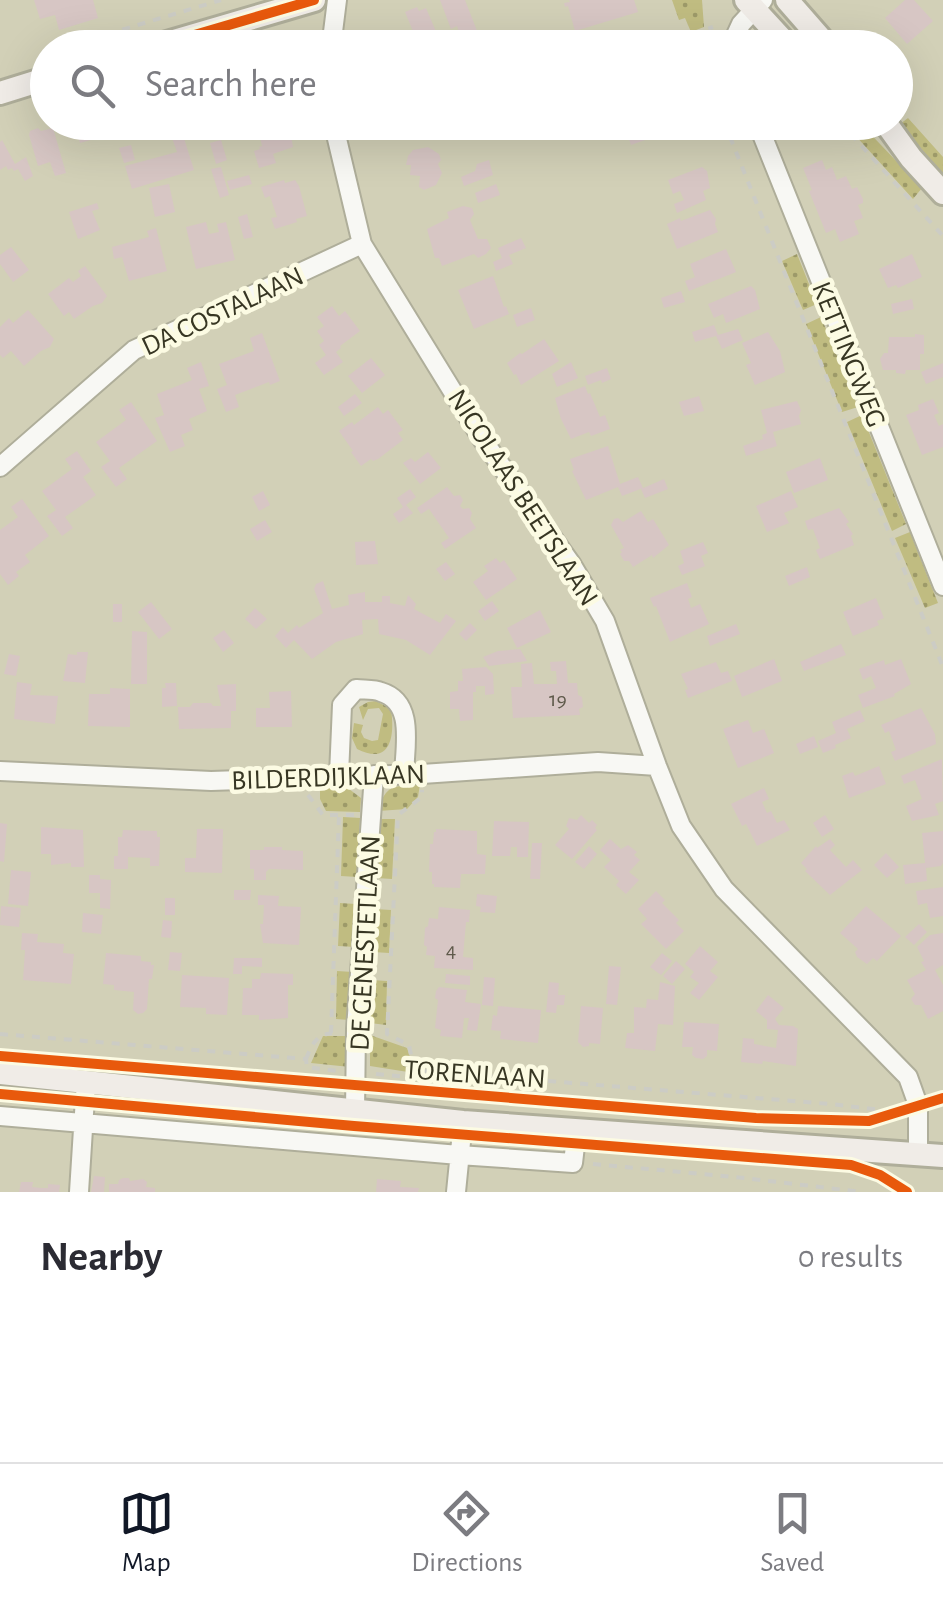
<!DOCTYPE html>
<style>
body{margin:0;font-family:"Alegreya Sans",sans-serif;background:#f7f7f7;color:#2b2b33}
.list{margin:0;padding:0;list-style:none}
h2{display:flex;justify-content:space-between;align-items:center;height:130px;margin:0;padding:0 40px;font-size:42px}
h2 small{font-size:32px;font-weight:400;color:#7c7c81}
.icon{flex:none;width:55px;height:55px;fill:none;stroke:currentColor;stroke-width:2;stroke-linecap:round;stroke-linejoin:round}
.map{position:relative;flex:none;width:943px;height:1192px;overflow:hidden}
.search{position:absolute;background:#fff;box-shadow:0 10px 40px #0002;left:30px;right:30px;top:30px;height:110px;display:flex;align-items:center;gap:25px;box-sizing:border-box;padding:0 35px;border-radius:55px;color:#7c7c81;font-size:38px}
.sheet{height:270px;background:#fff}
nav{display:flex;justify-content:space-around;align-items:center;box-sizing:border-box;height:140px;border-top:2px solid #e1e1e2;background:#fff;font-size:28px;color:#7c7c81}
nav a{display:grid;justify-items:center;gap:5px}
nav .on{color:#111827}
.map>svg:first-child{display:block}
.green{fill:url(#green-dots)}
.building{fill:#d7c6c4}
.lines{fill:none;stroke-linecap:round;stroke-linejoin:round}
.street-casing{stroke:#afae9a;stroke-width:22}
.secondary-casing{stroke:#afae9a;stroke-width:28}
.path{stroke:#ccccc5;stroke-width:4;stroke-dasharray:8 8;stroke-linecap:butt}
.street{stroke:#f8f8f4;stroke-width:18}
.secondary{stroke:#f0ece7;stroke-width:22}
.cycleway-casing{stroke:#fcfbe3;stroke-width:16}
.cycleway{stroke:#e8590c;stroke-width:10}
.labels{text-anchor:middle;stroke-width:9;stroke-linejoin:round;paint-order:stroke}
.number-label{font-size:22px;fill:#5f5a4b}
.street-label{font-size:28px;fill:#373623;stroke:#fcfbe3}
</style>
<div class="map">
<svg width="943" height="1192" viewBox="0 0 943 1192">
<defs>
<pattern id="green-dots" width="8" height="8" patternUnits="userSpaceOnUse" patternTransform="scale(2.5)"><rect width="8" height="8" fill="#c0bc81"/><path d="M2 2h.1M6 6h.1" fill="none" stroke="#9d9a69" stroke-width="1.8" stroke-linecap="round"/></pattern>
</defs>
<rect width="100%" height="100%" fill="#d2d0b7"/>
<path class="green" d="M672 0H702L704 27 691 32 685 18 679 20Z
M908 118 943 157V174L900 124Z
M844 123H860L922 188 913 199Z
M797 254 817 304 803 310 782 261Z
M821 317 858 407 842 412 806 324Z
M862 415 906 524 892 531 847 422Z
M910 532 938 603 925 608 895 538Z
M376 701 391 709C395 736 391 766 357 749L352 738 354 723 363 725 361 732 364 738 372 741 378 740 383 714 379 708 368 709 363 720 359 707 368 702Z
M420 784 418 797 407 809 378 811C386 783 394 787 420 784Z
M320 786H345L361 798 360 812 326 811 320 799Z
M343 817 360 818 357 877 341 876Z
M378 819H395L392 879 376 878Z
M340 903 356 904 355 947 338 946Z
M375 909 391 910 389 953 373 952Z
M337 971 353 972 349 1020 336 1019Z
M372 980 387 981 386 1025 370 1023Z
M370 1035 407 1048 411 1060 408 1072 370 1066Z
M323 1036H352L350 1067 311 1063Z"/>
<path class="building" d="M34 0H93L98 18 59 30 55 15 40 19Z
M440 0H465L481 41 464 47 457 26 451 29Z
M569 0H634L638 12 575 31 568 6 565 7 564 3 570 2Z
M905 0H914L933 21 907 44 885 18Z
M417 7 419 11 426 8 440 41 433 44 434 48H420L405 12Z
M74 122H101L105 136 80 143Z
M127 122H171L173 128 164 130 161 124 139 130 141 137 132 139Z
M261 122H280L281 127 287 125 290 129 293 147 273 154 276 163 259 168 254 151 260 149 259 147 262 146 259 133 264 132Z
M623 122H693V123L631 145Z
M38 128 41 131 53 128 66 173 55 176 50 162 38 166 29 135 30 131Z
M182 132 194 170 132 189 125 166 177 152 171 135Z
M2 140 15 164 26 157 33 176 25 181 18 169 14 171 12 168 8 170 6 166 0 170V142Z
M221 140 227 160 216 164 210 143Z
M131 145 135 160 124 163 119 148Z
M428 147 439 154 441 160 438 164 442 173 436 185 424 190 419 187 420 176 410 175 411 165H406L408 156 413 150Z
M489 160 493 175 464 186 461 177 475 171 477 164Z
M822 160 826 170 832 167 837 180 846 176 852 189 857 187 863 199V203L858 205 863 218 854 221 859 234 840 242 835 229 826 233 809 191 812 190 803 168Z
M221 167 229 195 220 198 211 169Z
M702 167 707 171 710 188 703 191 706 200 677 213 674 204 684 200 680 191 673 194 668 180Z
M249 175 252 184 230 190 227 181Z
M284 180 285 183 295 180 299 186 307 216 296 219 297 222 275 229 271 218 277 217 270 196 265 198 261 187Z
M169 184 175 212 155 217 149 188Z
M496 184 500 195 478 203 475 193Z
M97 203 99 209 92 211 100 230 78 239 69 212Z
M463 206 472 208 474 214 470 220 478 239H487L491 248 486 254 478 258 474 254 442 266 439 258H435L427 229 449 218 447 212Z
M710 210 716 219 715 224 718 232 677 249 667 224 680 218 681 221Z
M247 214 253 237 244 239 238 217Z
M206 222 209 234 219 232 217 224 226 222 235 260 196 269 186 227Z
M156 228 167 271 129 281 122 257 114 259 112 247 149 237 147 231Z
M521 238 526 248 509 255 513 264 496 271 493 262 502 258 498 248Z
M11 247 29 270 13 282 0 264V255Z
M726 249 736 272 689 291 685 281 695 277 690 264Z
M912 254 922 277 898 288 896 285 888 288 879 269Z
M85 266 107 296 102 303 93 306 74 319 69 312 64 316 48 294 69 278 73 282 81 276 78 271Z
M493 276 504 307 506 306 509 314 474 329 458 290Z
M751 286 755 290 760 309 726 323 723 314 714 318 708 304Z
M681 291 685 302 664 308 661 298Z
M912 299 914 309 893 314 891 304Z
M332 306 339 316 345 311 360 331 340 346 341 348 336 352 343 362 324 375 315 363 326 355 319 345 324 341 317 331 324 326 317 317Z
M531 308 535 320 517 327 513 315Z
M28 310 54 339 50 347 41 351 24 366 11 351 3 358 0 355V327L9 318 13 323Z
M714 325 718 335 738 329 743 340 722 349 716 336 695 342 692 332Z
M768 332 780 351 785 372 755 385 746 365 751 363 742 343Z
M262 333 280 381 270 385 269 382 235 395 239 407 226 412 217 389 227 385 219 364 254 351 250 338Z
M915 334 924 335V354H920V370H906L905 374 896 373V370H883L880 359 884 353H888L889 337H915Z
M544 339 559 361 521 385 516 374 514 375 507 363 520 353 522 354Z
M371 358 385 375 362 393 348 376Z
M201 362 209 386 199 389 207 411 189 419 193 430 181 435 185 446 170 452 155 418 164 415 157 394 192 380 187 368Z
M571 362 578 378 557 387 552 374Z
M943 363V377L926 384 921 372Z
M607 368 611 379 602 383 601 380 588 385 585 376Z
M585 386 588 394 590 393 600 417 605 415 610 429 591 436 589 432 571 439 561 419 555 398Z
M355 394 362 403 344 416 338 407Z
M699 396 704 411 684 416 679 402Z
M933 399 939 413 934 415 939 426 943 424V447L922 455 906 415 919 410 918 405Z
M797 401 801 410 799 416 801 424 773 432 777 446 746 456 743 446 763 439 762 435 767 433 761 410Z
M131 402 157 441 119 468 127 479 116 487 101 467 110 461 96 442 126 420 119 410Z
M378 407 383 414 388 410 403 430 398 433 403 440 378 459 373 461 371 459 361 466 351 452 353 451 339 431 352 422 354 425Z
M608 446 620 484 638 477 643 488 622 496 618 487 586 500 572 471 574 470 570 459Z
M77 451 91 471 83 477 96 495 65 517 73 528 62 536 47 516 56 510 42 491 72 469 65 459Z
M428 452 441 468 420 484 403 463 411 458 415 462Z
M820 458 828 480 794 493 786 472Z
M664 479 668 489 645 498 641 489Z
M447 487 454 496 460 495 463 500 460 506 463 509 469 508 472 513 470 519 476 528 445 549 441 543 449 538 429 509 421 514 417 508Z
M410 489 416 497 406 505 413 513 399 523 393 514 403 507 397 498Z
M263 491 270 505 259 511 252 497Z
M791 491 798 507 784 513 789 523 767 532 756 506Z
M22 499 49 536 25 555 30 562 16 572 19 576 8 585 0 574V530L18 517 11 507Z
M839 508 849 522 846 524 853 534 851 536 854 545 820 559 816 550 820 548 813 529 808 530 805 521Z
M641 511 648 522 653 519 669 545 653 558 652 555 633 567 629 561H624L620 554 622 552 620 550 624 548 611 525 614 519 618 518 623 522Z
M265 520 272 532 257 541 250 529Z
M375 541 378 564 356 565 355 542Z
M703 542 708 553 701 556 705 566 682 575 678 566 684 563 680 551Z
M496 558 500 563 504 560 517 579 486 600 473 582 488 571 484 566Z
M446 562 455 574 445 581 436 569Z
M807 567 810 577 789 586 785 576Z
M323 581 332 609 349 605 348 595 365 592V602H382V596H390V603L405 606 408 595 416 604 414 609 440 623 446 614 456 621 430 655 406 640 379 634 378 619 362 620 363 634 336 642 312 659 294 640 286 648 275 636 283 627 288 633 297 625 299 628 323 613 314 589 316 584Z
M687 583 692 597 688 599 691 608 700 604 709 624 670 642 656 606 654 607 650 598Z
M876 598 884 618 877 621 879 625 853 636 843 612Z
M492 601 499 611 485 621 478 611Z
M151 602 172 629 159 639 138 612Z
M113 604H122V622H113Z
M255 608 267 619 256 629 245 619Z
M540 610 551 632 517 648 507 628Z
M470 623 477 630 466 641 459 634Z
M736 624 740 634 710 646 707 636Z
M224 630 234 643 223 652 213 638Z
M132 631 147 632V684H131Z
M841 644 846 655 804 671 800 662Z
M520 649 527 661 489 666 483 657 498 651Z
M77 652H88L85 683 63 681 68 654 77 655Z
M9 654 20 656 16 676 4 674Z
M774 659 782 681 742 697 734 676Z
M901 659 911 684 894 694 895 696 863 708 858 695 876 688 871 676 863 680 859 669 884 660 885 665Z
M566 661 568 683H577L578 695 582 697 583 707 579 709 580 715 513 718 511 687H522L521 664 532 663 534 684H557L556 671H551L550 662Z
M716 662 721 673 728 671 732 681 688 698 685 690 688 689 681 674Z
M486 667 493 674 494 694 485 695V686H476V692H473V720L460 721 459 709H450V692L458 691V681H463L462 669Z
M17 682 32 684 30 695 58 696 55 724 14 719Z
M165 683H176L177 706 162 707V688H166Z
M236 684V711H231V728L179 729 178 707H190L193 703H211L213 706H221L217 685Z
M110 688 130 689V727L88 726 89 694H110Z
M291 691 292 727H256V708H270L269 692Z
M921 708 935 734 936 744 895 761 891 752 896 750 889 731 885 733 881 725Z
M860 710 865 721 847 729 851 738 835 745 836 748 823 753 818 741 836 733 832 722Z
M748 720 753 733 764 729 774 753 738 768 723 729Z
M814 736 818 747 800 754 796 744Z
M942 759 943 801 935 804 939 815 912 821 906 806 922 799 915 780 904 784 901 776Z
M879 766 886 784 849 798 842 776 853 772 855 776Z
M764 788 769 799 762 802 767 813 771 811 777 823 784 820 790 830 757 846 746 824 742 826 731 804Z
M581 815 589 823 592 820 597 825 595 828 597 830 572 859 555 845 569 829 566 826 569 818 577 820Z
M825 815 834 829 822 837 813 823Z
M494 821 529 822 528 857H517V847H511L510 856H492Z
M0 823 7 824 4 862 0 861Z
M41 827 83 830 84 867H71V863L51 865V854H41Z
M197 829H223L222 873 185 872V858H196Z
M436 829 477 831V854L486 855 485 874H461L460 888 434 887V884H432V872H429L430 844H433L434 832H436Z
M123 830 157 831V837H160L159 866H150V858L128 857V869H114V856H118V837H122Z
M943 831V863L941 866 926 868 927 881 905 884 903 865 925 863 922 833Z
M610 839 621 849 628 845 637 852 634 855 640 860 629 872 639 880 626 894 616 885 619 881 604 867 611 860 600 850Z
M830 839 835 845 830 850 846 867 853 860 862 870 830 895 805 871 807 869 801 863 816 846 817 848Z
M532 843H542L540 879H530Z
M589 846 597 854 584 869 575 862Z
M264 847H282V850L303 851V870L269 869 266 872V880H254V869H250V850H264Z
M886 853 899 867 887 878 874 865Z
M11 870 31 872 28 906 8 904Z
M89 875H100V879L111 880 110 909 100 908V893H89Z
M943 887V916L930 918 927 903 918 905 916 891Z
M234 890H251L250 900H234Z
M656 891 665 900 662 903 679 920 676 923 684 931 666 949 641 924 647 919 638 909Z
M477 894 497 896 495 913 480 912 481 907 476 906Z
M258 895 279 896 278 906 301 907 299 945 263 943 260 924H263L264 905H258Z
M165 898H175V915H165Z
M1 906 21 908 19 927 0 925Z
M866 906 901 936 877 961 873 958 867 964 857 957 855 952 858 949 840 933Z
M439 907 470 910 469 922H466L463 957 473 958V970L434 968 435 956 426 955 427 947 424 945 425 928 428 926 429 918 438 919Z
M83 913 103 915 101 934 82 932Z
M163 920 172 921 171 938 161 937Z
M919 924 927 932 914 945 905 937Z
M22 933 38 934 37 942 64 944 63 953 74 954 71 984 23 980 25 950H21Z
M943 933V965L935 970 943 985V1011L928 1019 921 1005H915L911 999 915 994 907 980 926 970 921 962 924 961 917 947 930 935Z
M700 946 718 962 710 971 718 977 699 1000 690 993 699 983 690 977 694 972 685 964Z
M170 952 182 953 180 971 168 970Z
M106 953 141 956V961L151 962V965H154L152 979H149L147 1009 143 1013 138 1014 133 1010 134 992 114 990V985L103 984Z
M662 953 672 961 661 975 650 967Z
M234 958H262V967L242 966V974H233Z
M676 961 685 969 672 984 663 976Z
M609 966 621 967 617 1005 606 1004Z
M261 973 293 974V985H288V1018L259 1020V1015H242L243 988H252V979H260Z
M446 974 470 976V985L445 983Z
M182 975 229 978 227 1015 206 1014V1008L180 1007Z
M484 977 495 978 493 1006 482 1005Z
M549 982 559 983 558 995H565L564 1005H557L556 1013 546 1012Z
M660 982 675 986 673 1025 658 1024 655 1051 625 1048 627 1033H634V1007L646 1008 647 999 658 1000Z
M439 987 467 990 465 1002 481 1004 477 1031 467 1030 469 1018H464L462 1038 440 1036 441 1030 435 1028 438 1000 435 998 436 991Z
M768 995 784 1008 775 1019 779 1025 793 1026 798 1029 796 1066 763 1061 762 1064 741 1062 743 1038 754 1039V1044L776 1048 778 1030 767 1029V1020L756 1011Z
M498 1006 541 1010 538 1043 500 1039 501 1031 491 1030 493 1015 497 1016Z
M581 1006 603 1008 600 1044 589 1043V1046L583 1047 578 1042Z
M684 1022 719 1024 717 1051 707 1050V1056L703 1059 696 1058 692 1055 693 1047H682Z
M94 1176 105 1177 104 1192H91Z
M123 1178H129L130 1181 143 1179 147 1182 146 1187 155 1188V1192H109V1184H118L119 1180Z
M377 1179 401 1181 400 1187 419 1188 418 1192H376Z
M21 1182H33L32 1187 41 1188H48V1184L60 1185 59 1192H19Z"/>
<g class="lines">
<defs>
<path id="street" d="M331 48 337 0
M730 48 741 24 763 0
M333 122 362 244 482 439 572 565 605 621 657 766 681 826 724 889 908 1077 918 1105V1154
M757 122 943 586
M0 467 134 350 362 244
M0 771 211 781 422 774 598 762 657 766
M339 775 342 705 356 689C364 690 374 689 381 692 415 702 405 746 404 774
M355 1112 356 1029 374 775
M0 1116 459 1155 573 1163 577 1129
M79 1192 86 1082
M456 1192 463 1122"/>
<path id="secondary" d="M746 0 790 48
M787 0 829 48
M150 48 314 0
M0 93 48 78
M885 122 911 158 943 193
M0 1073 463 1122 943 1156"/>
</defs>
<use href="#street" class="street-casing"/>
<use href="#secondary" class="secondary-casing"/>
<path class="path" d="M61 48 221 0
M693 48 690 39 691 35 713 27
M724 122 943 667
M840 122 943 236
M308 795 323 815H354
M331 1033 339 815
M0 1034 306 1059 307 1067 337 1071
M306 1059C312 1044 316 1035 332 1033
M414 1070 409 1045 387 1034 398 815 422 797V790
M376 1074 408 1077 414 1070 830 1104 899 1112
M593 1164 735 1177 862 1192"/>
<use href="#street" class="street"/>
<use href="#secondary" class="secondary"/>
<defs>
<path id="cycleway" d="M150 48 314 0
M0 1056 756 1118 869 1121 943 1098
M0 1094 354 1126 851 1165 880 1175 907 1192"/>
</defs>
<use href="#cycleway" class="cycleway-casing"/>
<use href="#cycleway" class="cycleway"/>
</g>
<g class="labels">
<g class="number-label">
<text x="558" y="706">19</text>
<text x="451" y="957">4</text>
</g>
<g class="street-label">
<text transform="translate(222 310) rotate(-25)" y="10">DA COSTALAAN</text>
<text transform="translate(850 354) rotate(68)" y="10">KETTINGWEG</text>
<text transform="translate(524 497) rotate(57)" y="10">NICOLAAS BEETSLAAN</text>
<text transform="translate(328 776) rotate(-2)" y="10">BILDERDIJKLAAN</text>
<text transform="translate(364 943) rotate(-87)" y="10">DE GENESTETLAAN</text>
<text transform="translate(475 1073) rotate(4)" y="10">TORENLAAN</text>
</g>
</g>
</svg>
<div class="search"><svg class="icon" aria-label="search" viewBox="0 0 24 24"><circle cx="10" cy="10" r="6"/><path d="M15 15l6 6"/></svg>Search here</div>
</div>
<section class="sheet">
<h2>Nearby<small>0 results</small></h2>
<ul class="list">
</ul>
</section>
<nav>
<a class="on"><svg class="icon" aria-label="map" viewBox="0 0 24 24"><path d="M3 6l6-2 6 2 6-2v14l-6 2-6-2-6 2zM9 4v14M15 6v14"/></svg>Map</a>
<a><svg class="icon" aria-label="directions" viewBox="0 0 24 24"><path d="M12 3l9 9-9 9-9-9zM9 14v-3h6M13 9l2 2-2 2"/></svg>Directions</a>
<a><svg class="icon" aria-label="saved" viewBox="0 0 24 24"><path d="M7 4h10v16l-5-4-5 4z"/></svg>Saved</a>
</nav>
